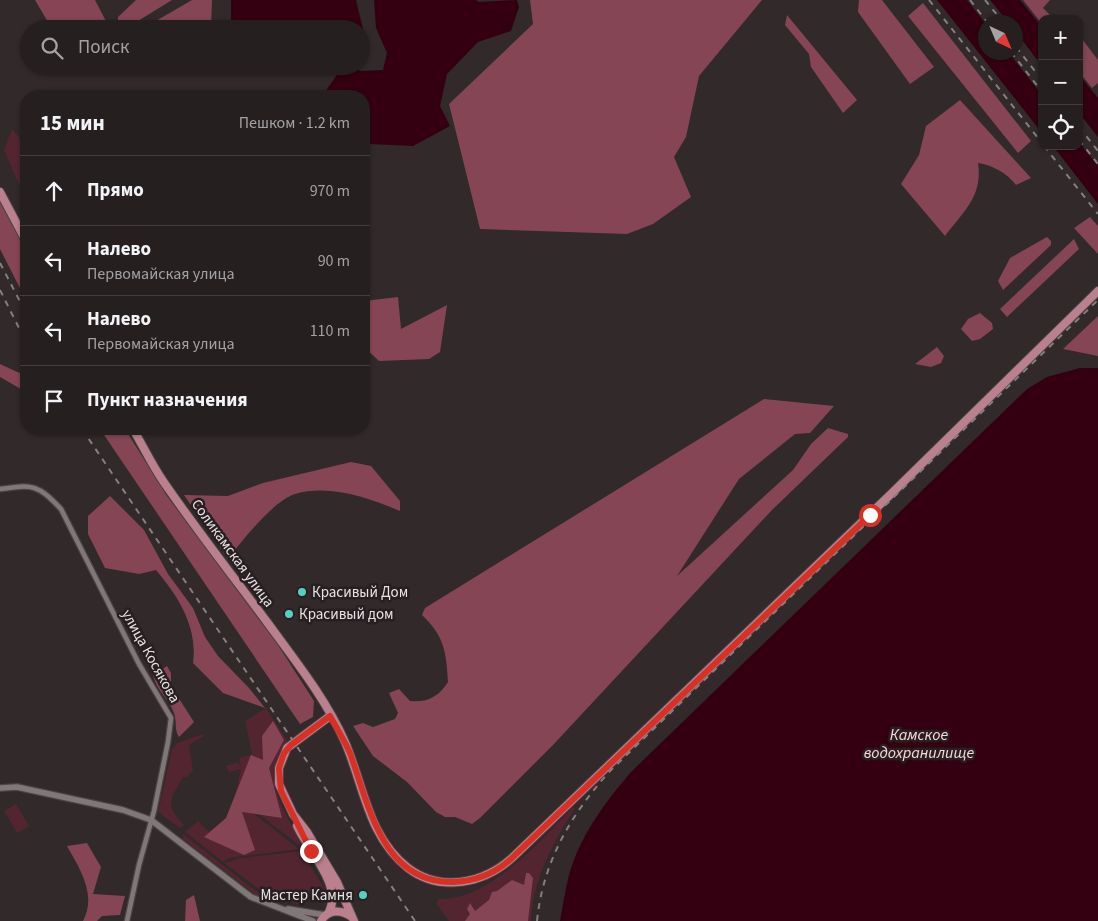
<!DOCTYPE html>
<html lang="ru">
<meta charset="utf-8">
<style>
body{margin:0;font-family:"Source Sans 3",sans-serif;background:#2d2729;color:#f1f3f6}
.controls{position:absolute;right:15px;top:15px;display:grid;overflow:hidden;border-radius:10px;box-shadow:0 1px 4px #0004}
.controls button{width:45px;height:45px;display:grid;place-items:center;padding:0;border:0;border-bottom:1px solid #423d3e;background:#251f20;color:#f1f3f6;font:25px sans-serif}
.compass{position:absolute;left:978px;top:15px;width:45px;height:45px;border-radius:50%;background:#251f20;box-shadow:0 1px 4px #0004;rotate:136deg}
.stop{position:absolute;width:15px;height:15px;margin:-11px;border:4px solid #d93025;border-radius:50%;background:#fff}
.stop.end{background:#d93025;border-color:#fff;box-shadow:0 1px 5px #0008}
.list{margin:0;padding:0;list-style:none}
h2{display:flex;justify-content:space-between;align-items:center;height:65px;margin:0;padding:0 20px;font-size:21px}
h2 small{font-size:16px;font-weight:400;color:#a3a2a5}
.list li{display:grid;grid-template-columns:32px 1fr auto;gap:15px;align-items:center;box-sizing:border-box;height:70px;padding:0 20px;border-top:1px solid #423d3e}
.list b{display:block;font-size:19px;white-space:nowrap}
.list p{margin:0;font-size:16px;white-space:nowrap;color:#a3a2a5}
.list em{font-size:16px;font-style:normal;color:#a3a2a5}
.icon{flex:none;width:28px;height:28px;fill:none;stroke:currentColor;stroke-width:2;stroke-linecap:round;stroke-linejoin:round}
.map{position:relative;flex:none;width:1098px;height:921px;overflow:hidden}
.search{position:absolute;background:#251f20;box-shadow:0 1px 4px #0004;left:20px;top:20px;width:350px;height:55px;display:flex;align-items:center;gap:12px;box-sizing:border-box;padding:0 18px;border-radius:28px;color:#a3a2a5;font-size:19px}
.panel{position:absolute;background:#251f20;box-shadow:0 1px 4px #0004;left:20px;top:90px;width:350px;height:345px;border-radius:20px}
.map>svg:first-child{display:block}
.green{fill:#522531}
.forest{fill:#854555}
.water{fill:#340011}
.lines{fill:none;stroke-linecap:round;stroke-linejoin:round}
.minor-casing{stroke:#4a4445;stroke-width:7}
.tertiary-casing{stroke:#4a4445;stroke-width:8}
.primary-casing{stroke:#4a4445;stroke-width:10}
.minor{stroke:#817779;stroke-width:4.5}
.tertiary{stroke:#817779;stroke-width:5.5}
.primary{stroke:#bb808d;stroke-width:8}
.rail{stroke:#867f80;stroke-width:2;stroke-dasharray:6 6;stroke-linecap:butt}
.route{stroke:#d93025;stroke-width:6}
.poi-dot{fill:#57cec1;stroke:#271f21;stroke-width:2}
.labels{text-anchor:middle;stroke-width:5;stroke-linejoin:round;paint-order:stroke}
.street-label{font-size:15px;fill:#e8e3e3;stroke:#271f21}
.poi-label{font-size:15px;fill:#e8e3e3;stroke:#271f21;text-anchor:start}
.water-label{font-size:16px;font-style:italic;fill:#ffd6dd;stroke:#271f21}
</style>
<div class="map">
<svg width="1098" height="921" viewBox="0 0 1098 921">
<rect width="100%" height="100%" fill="#31292a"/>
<path class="green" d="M12 129 26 145V179L19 184 4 150Z
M266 708 288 742C257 784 287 807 301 847L235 795 241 769 229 772 226 766 238 762 241 768 239 758 252 754 245 721Z
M203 734 204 736 189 745 193 770 187 778 183 777C170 801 164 804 184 825L180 828 158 812 172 749 177 743Z
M234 798 299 849 229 858 223 862 185 832 198 821 209 832 226 818Z
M16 804 29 826 17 833 4 811Z
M573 807 575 808C553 844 533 878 531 921H449L436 903 439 899C489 901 541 840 573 807Z
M183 834 260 894 294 906 256 895 183 839Z
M301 851 324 888 309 898 304 896 302 902 297 897H299L301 890 295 889 293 897 299 902V905L267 895 224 863 241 858Z"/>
<path class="forest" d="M35 0H95L110 29H52Z
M136 0H172L125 29H118V17Z
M192 0H212L211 29H142Z
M530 0H762L699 76 686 137 674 157 691 197 653 224 627 234 480 229 449 104 533 24Z
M859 0H882L934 67 910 84 858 12Z
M1023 0H1050L1043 8 1054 19H1042V24Z
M923 3 1031 141 1018 153 908 16Z
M787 15 857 100 843 113 811 67 809 54 785 25Z
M1079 35 1098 60V83L1092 88 1079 72Z
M960 100 1031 178 1016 185C1007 173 992 165 978 163 983 196 964 211 945 236L901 184 919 155 926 126Z
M0 202 26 251V300L0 249Z
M1090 217 1098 226V254L1074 228Z
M1047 237 1051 241V245L1003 290 998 281 1010 258Z
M1074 239 1079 249 1007 317 1000 309Z
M398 297 401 329 447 305 440 352 429 359 379 361 364 347V301Z
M980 313 992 323 993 329 980 339 972 341 961 329 968 319Z
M1098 316V356L1063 349Z
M937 347 944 356 941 363 931 367 915 364Z
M0 364 26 376V392L0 377Z
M764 399 834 406 810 433 795 434 739 479 677 576 793 470 811 444 828 428 848 434V437L772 510 553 745 480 818 472 824 455 817H445L436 812 407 782 373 756 353 726 363 723 373 727 395 719 398 713 389 693 399 689 410 701C426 703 439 697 448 682 446 652 445 637 422 615L425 608Z
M100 429H125L167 496 278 645 314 701 313 717 300 724Z
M351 462 371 466 400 501V511C368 498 330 484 295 494 273 501 242 541 228 559L184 495 228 496 263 483Z
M110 496 144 530 168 574 193 608 205 637 218 656 249 688 265 708 223 693 193 663C198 627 178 596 156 570L139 574 105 568 88 534V516Z
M167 666 171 673V686L194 722 179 737C174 730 177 721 174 713 169 699 156 690 153 675Z
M273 721 284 740 269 768 282 818 242 812 255 850 244 855 204 837 226 818 251 755 263 760 262 736Z
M87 843 101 867 93 894 125 896 120 915 102 916 97 921H83C97 895 80 869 67 846Z
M526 873H529L533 878 528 921H465L470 914 467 909 470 903 475 911 489 900 492 892 497 891 512 880 524 885Z
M194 895 200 921H185L186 900Z"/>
<path class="water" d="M231 0H356L363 29 361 32V29H294L291 23 279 29 231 28Z
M374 0H476L479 2 517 0 519 7 511 31 478 42 447 74 440 106 450 126 413 146 370 144 364 140V96L323 95 343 66H356L360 71 383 70 387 53 376 28Z
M937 0H967L985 23 986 52 1009 53 1042 95V133Z
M990 0H1020L1042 27V66L1016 32V22H1008Z
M1079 75 1098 98V137L1079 113Z
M1079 142 1098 166V204L1053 146H1079Z
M1080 368H1098V921H560C563 906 565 890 569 875 581 834 604 804 631 772L1027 389 1047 377Z"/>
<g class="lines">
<defs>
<path id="minor" d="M0 489C34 484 38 485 61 509L139 664 171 718 168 742 154 811 139 865 127 921"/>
<path id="tertiary" d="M0 788 17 787 123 810 151 820 251 897 313 921
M288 909 325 915"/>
<path id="primary" d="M0 192 26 241
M133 429C143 446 152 465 163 481 196 529 232 575 267 622 294 659 326 699 345 742 364 786 368 837 408 868 441 893 484 883 512 858L891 494 1098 291
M330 716 287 748 279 768V784L293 814 307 832 337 882 354 921
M297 826C308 851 343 885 329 912
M321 921C328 909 341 909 352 917"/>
</defs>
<use href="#minor" class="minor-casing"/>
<use href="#tertiary" class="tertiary-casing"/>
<use href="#primary" class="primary-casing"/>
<use href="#minor" class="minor"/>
<use href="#tertiary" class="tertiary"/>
<use href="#primary" class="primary"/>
<path class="rail" d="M929 0 1042 143
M970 0 987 22
M985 0 1003 22
M1016 47 1042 80
M1011 52 1042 92
M1079 127 1098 151
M1079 140 1098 164
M1044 146 1098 214
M0 263 26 313
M0 290 26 342
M82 429 415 921
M537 921C543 862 570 816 609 772L1098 300"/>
</g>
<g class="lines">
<path class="route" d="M311 851 281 791 279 768 284 753 291 745 330 716C337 728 344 740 350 753 369 805 382 884 454 882 477 881 495 874 512 858L870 515"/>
</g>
<g class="poi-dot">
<circle cx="302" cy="592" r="5"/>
<circle cx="289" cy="614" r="5"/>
<circle cx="363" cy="895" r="5"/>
</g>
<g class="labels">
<g class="street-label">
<text transform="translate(233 553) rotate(54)" y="5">Соликамская улица</text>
<text transform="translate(151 656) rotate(61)" y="5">улица Косякова</text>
</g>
<g class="poi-label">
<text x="312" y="597">Красивый Дом</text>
<text x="299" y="619">Красивый дом</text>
<text x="353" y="900" text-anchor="end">Мастер Камня</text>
</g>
<g class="water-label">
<text x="919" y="740">Камское<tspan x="919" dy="18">водохранилище</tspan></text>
</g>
</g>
</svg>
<div class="controls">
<button>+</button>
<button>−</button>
<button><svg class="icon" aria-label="locate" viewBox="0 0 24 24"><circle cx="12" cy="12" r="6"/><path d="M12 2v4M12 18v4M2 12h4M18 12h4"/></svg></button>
</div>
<svg class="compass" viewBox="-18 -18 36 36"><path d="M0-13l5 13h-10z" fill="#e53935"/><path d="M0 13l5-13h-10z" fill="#a3a2a5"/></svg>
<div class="stop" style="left:870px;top:515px"></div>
<div class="stop end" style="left:311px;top:851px"></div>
<div class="search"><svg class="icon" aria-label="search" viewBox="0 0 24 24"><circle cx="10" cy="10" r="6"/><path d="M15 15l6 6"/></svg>Поиск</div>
<section class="panel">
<h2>15 мин<small>Пешком · 1.2 km</small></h2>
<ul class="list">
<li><svg class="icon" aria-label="ahead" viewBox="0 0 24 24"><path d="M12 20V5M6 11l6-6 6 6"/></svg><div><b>Прямо</b></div><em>970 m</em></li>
<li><svg class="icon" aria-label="left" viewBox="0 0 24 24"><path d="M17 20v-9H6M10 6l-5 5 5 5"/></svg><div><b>Налево</b><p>Первомайская улица</p></div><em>90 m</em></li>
<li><svg class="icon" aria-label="left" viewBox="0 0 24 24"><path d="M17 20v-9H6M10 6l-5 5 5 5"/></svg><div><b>Налево</b><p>Первомайская улица</p></div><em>110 m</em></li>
<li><svg class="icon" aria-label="arrive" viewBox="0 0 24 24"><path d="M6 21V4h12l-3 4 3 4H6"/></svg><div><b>Пункт назначения</b></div></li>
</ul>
</section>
</div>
